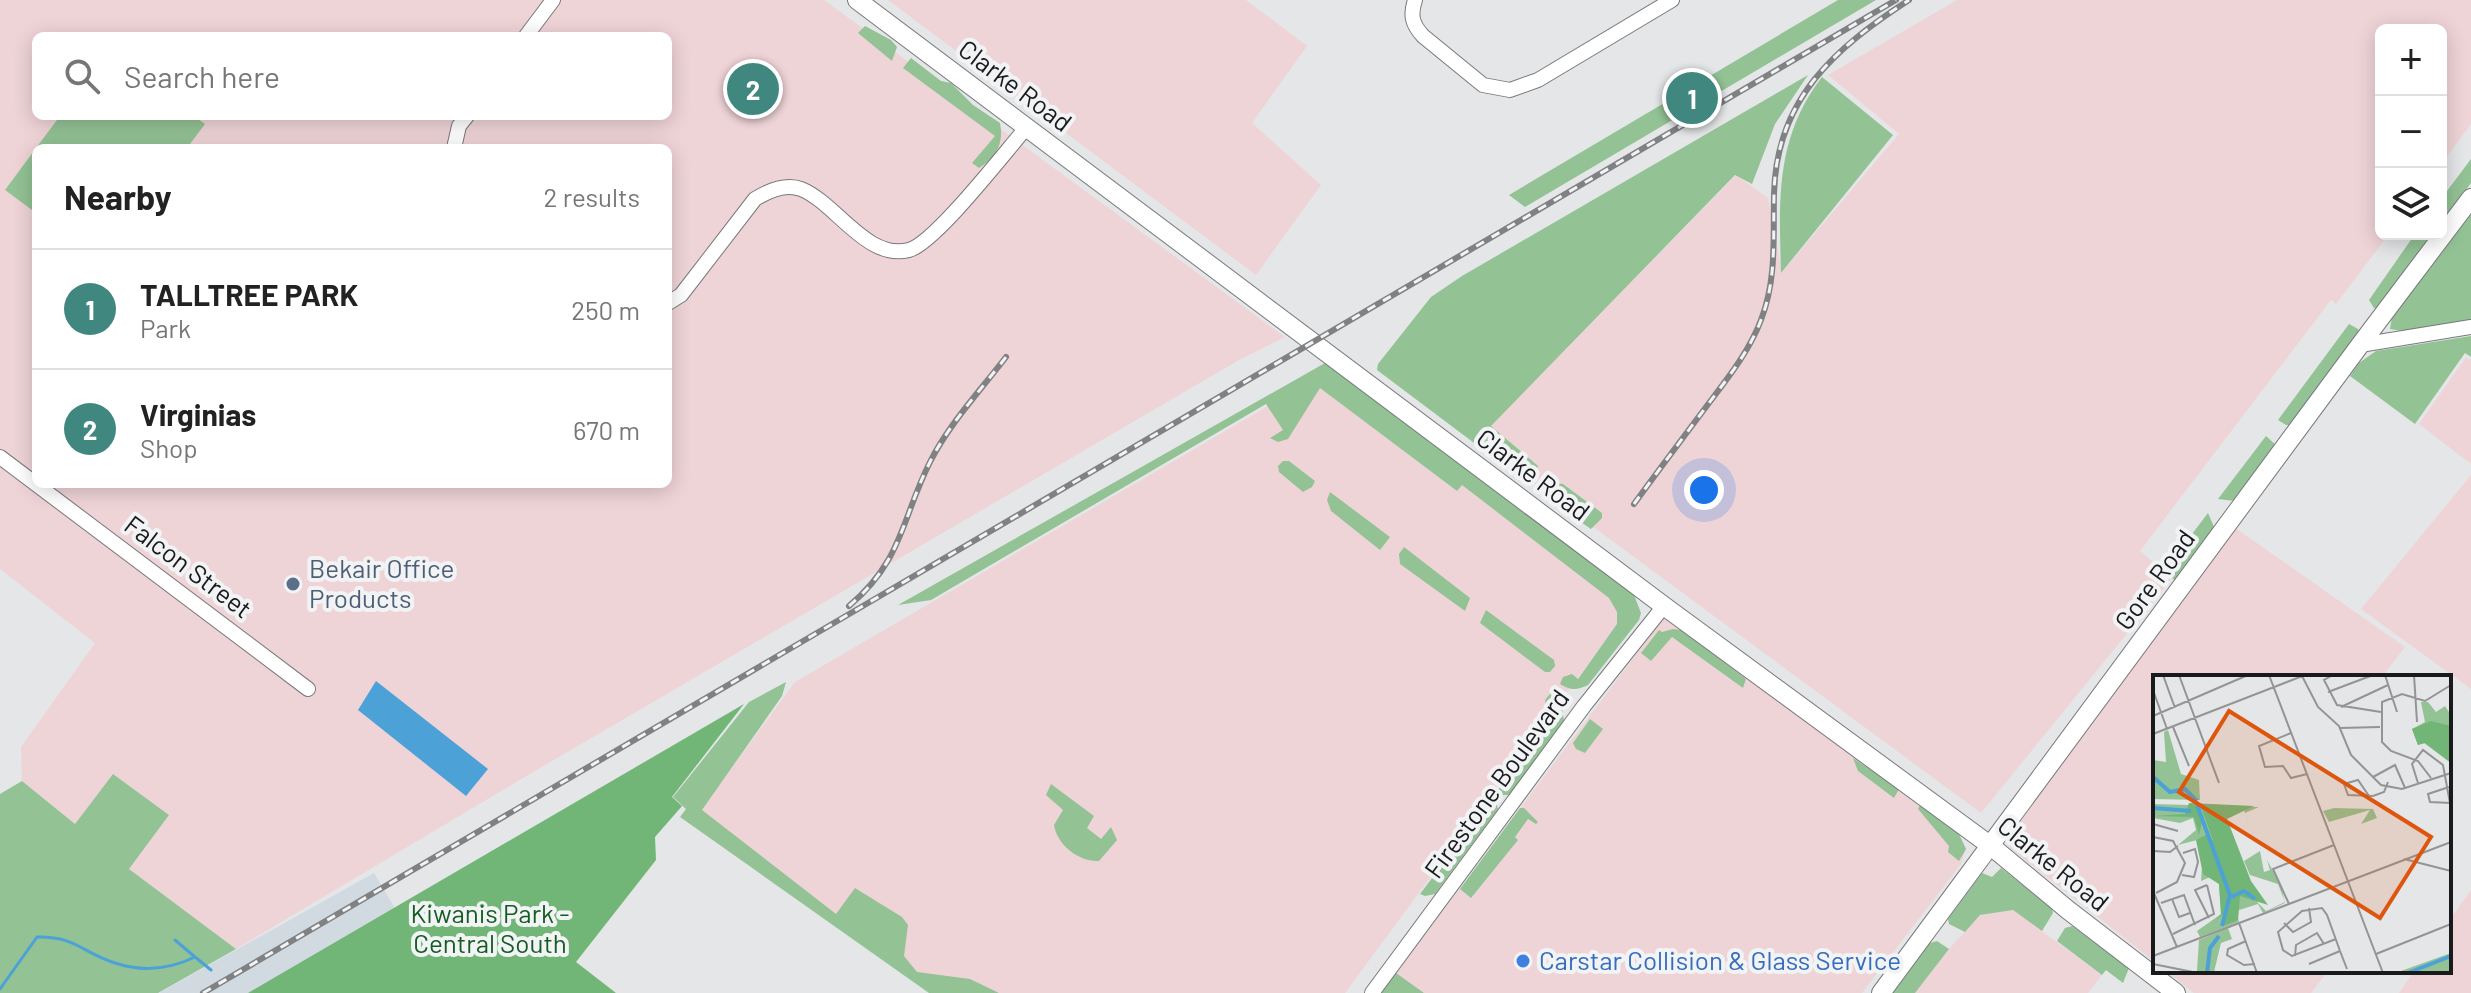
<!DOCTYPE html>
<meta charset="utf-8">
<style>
body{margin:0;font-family:Barlow,sans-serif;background:#f2f2f2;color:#222}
.controls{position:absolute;right:24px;top:24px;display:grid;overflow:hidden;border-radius:12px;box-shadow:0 4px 20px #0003}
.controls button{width:72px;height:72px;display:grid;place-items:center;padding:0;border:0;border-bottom:2px solid #e0e0e0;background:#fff;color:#222;font:40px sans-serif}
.you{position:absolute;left:1704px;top:490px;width:28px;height:28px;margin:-20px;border:6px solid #fff;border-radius:50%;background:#1a73e8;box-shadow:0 0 0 12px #1a73e833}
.badge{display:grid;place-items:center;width:52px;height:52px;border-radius:50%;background:#408780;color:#fff;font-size:26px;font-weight:700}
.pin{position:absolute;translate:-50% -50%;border:4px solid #fff;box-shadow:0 2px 8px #0006}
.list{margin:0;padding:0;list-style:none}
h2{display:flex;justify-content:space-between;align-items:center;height:104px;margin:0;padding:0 32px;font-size:34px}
h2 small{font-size:26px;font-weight:400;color:#767676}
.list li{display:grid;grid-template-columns:52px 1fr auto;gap:24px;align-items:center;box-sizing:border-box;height:120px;padding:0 32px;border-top:2px solid #e0e0e0}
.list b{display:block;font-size:30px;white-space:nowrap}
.list p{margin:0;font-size:26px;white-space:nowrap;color:#767676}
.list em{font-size:26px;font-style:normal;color:#767676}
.icon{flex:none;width:44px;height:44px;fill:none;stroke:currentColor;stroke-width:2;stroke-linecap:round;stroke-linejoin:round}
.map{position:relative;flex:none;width:2471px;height:993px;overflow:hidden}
.search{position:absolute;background:#fff;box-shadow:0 4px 20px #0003;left:32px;top:32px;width:640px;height:88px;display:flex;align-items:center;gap:20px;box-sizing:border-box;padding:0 28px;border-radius:12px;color:#767676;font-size:30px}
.panel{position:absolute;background:#fff;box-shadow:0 4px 20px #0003;left:32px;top:144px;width:640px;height:344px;border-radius:12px}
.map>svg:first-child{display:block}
.built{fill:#d2dae1}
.industrial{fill:#efd4d7;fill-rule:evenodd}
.green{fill:#93c295}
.forest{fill:#72b677}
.water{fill:#4ca1d7}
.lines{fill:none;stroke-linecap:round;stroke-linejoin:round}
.stream{stroke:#4ca1d7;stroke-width:3}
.minor-casing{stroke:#77797b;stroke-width:16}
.major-casing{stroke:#77797b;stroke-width:20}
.minor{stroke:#fff;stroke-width:14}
.major{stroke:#fff;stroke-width:18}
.rail-casing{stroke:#7f8182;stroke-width:6}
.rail{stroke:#f1f3f5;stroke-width:3;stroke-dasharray:9;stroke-linecap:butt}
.service-dot{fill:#5c6f8a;stroke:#f1f3f5;stroke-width:3}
.shop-dot{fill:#3f7fe0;stroke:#f1f3f5;stroke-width:3}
.labels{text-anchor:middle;stroke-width:8;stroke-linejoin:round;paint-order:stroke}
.street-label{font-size:26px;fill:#191a1b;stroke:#f1f3f5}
.service-label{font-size:26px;fill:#4e5e75;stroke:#f1f3f5;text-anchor:start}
.park-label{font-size:26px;fill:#145c21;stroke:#f1f3f5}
.shop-label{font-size:26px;fill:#366cbe;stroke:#f1f3f5;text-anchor:start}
.inset-river{fill:none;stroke:#4ca1d7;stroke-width:4}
.inset-road{fill:none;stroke:#939496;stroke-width:2}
.view{fill:#de560d;fill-opacity:0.15;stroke:#de560d;stroke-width:4}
.inset-edge{fill:none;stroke:#191a1b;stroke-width:4}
</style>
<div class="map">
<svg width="2471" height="993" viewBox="0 0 2471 993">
<rect width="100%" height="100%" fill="#e4e6e8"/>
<path class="built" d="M374 873 396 910 307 993H159Z"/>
<path class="industrial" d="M0 0H824L1285 337 1239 360 540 768 236 949 129 869 169 815 113 774 75 824 22 781 21 747 95 643 0 569ZM36 36H668V116H36ZM36 148H668V484H36Z
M888 0H1246L1307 46 1252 123 1321 185 1256 275Z
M1957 0H2471V124L2441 164V30H2381V234H2389L2336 304 2331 300 2140 551 2172 578 1981 813 1527 478 1490 426 1736 175 1768 198 1782 272 1899 134 1828 75Z
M2466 357 2471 360V464L2419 424Z
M1311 381 1457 491 1461 484 1628 610 1345 993H936L697 815 795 682Z
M2471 475V689L2361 609Z
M2234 527 2405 647 2382 677H2155V962L2009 847 2007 834Z
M1665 616 1957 834 1966 849 1961 864 1862 993H1381Z
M2471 890V993H2399L2414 971H2449V921Z
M2013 910 2102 975 2088 993H1915L1949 949 1980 915Z
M2166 971H2328L2311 993H2194Z"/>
<path class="green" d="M1838 0H1876L1525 207 1509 195Z
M865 26 891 40 897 47 892 61 858 33Z
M911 58 941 81 951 83 973 105 1000 123C1004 143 997 157 979 168L972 163 995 136 903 68Z
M1808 75 1775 124 1752 184 1735 175 1491 426 1538 466 1536 472 1522 479 1377 370 1378 364 1431 297 1462 276Z
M1822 77 1893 135 1781 273C1779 200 1775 138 1822 77Z
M60 116H194L205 124 187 148H36Z
M36 148V213L5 190Z
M2471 159V183L2441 224V199Z
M2471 213V320L2402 331 2390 329 2392 317Z
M2415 234H2433L2377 308H2374L2369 300Z
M2349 324 2358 329 2360 333 2291 425H2286L2278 420Z
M2471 336V357L2465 353 2415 424 2350 376 2359 363 2376 351Z
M1325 363 1634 595 1641 613 1639 620 1588 685C1577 690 1571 691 1560 684L1563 677 1572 674 1578 679 1617 624V612L1609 598 1462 485 1457 491 1320 388 1288 439 1278 442 1270 438 1283 430 1266 404 931 600 898 605Z
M2266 436 2276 445 2235 501 2218 499Z
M1283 461H1289L1315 481 1312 487 1303 492 1279 472 1278 466Z
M1556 483 1563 484 1602 513V518L1591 529 1553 503 1550 495Z
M1330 492 1390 537 1380 550 1331 511 1327 500Z
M2208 513 2215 529 2175 580 2163 572Z
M1404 547 1470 598 1465 611 1400 564 1399 554Z
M1486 610 1554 660 1555 666 1550 672H1545L1480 623Z
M1673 629 1682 630 1746 679 1743 688 1672 637 1651 661 1641 653 1659 630 1662 632Z
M786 682 782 696 702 810 836 914 855 888 902 917 908 925 904 956 917 972 970 979 999 993H929L680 817 686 809 673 797 749 702Z
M1550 694 1561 702 1564 721 1509 795H1502L1497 791 1550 718 1545 700Z
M1590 719 1603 729 1585 753 1576 749 1573 743Z
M1853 758 1899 789 1894 798 1858 771Z
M113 774 169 815 129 869 236 949 158 993H0V794L22 781 75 824Z
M1051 784 1094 816 1087 828 1101 839 1111 827 1117 840 1099 861C1079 862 1057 845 1054 825L1063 810 1046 795Z
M1491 800H1495L1498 809 1435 894 1425 896 1420 894Z
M1920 805 1959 834 1966 849 1959 861 1948 852 1949 846 1918 809Z
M1520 808H1524L1538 822 1536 824 1528 819 1515 837 1518 840 1471 898 1460 889Z
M2001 868 2052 908 2053 913 2042 931 2013 910 1980 915 1965 932 1949 924 1948 919 1982 873 1992 877Z
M2072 926 2129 968 2123 983 2106 970 2102 975 2057 941 2065 928Z
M1937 941 1949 949 1915 993H1891L1930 943Z
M1396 973 1424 993H1381Z"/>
<path class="forest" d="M744 704 672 797 682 806 655 837 656 860 576 962 616 993H248Z"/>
<path class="water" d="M376 681 488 769 466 796 358 710Z"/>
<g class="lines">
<path class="stream" d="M175 940 195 957
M0 989 37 937C75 936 83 953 115 963 142 972 170 969 195 957L211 970"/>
<defs>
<path id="minor" d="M1415 0C1410 15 1412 24 1423 36L1483 85 1510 90 1538 80 1672 0
M526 36 553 0
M454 148 459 126 467 116
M668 303 681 295 755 199C768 191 785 183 801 189 836 203 867 261 909 250 935 243 1005 152 1027 127
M2360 345 2471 327
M0 457 308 689
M1372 993 1584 706 1664 606"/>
<path id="major" d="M857 0 1664 606 1991 846 2068 910 2176 993
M1881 993 2360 345 2471 198"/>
</defs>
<use href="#minor" class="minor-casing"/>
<use href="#major" class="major-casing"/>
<use href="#minor" class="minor"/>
<use href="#major" class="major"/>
<defs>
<path id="rail" d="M1634 504C1658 471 1682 439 1706 407 1727 379 1749 352 1761 320 1777 279 1773 237 1774 194 1776 99 1835 48 1909 0
M849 606C903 560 901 520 930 462 949 424 980 391 1006 357
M203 993 1896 0"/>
</defs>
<use href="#rail" class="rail-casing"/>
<use href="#rail" class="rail"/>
</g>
<circle class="service-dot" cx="293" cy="584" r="8"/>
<circle class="shop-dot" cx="1523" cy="961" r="8"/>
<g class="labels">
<g class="street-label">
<text transform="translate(1015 86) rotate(37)" y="9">Clarke Road</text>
<text transform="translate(1533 475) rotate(37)" y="9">Clarke Road</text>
<text transform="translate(188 567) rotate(37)" y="9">Falcon Street</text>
<text transform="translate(2155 580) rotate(-54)" y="9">Gore Road</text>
<text transform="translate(1497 784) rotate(-54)" y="9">Firestone Boulevard</text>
<text transform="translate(2053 864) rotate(39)" y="9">Clarke Road</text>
</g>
<g class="service-label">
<text x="309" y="578">Bekair Office<tspan x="309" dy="30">Products</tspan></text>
</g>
<g class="park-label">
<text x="490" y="923">Kiwanis Park -<tspan x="490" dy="30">Central South</tspan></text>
</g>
<g class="shop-label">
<text x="1539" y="970">Carstar Collision &amp; Glass Service</text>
</g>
</g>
<g transform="translate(2153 675)">
<rect width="298" height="298" fill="#e4e6e8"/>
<path d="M268 27H275L283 37 292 31 298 40V88L271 68 265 70 259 54 272 47ZM15 55 28 99 46 105 47 125 0 124V85L13 87 11 57ZM0 129 106 132 92 138 104 171 91 135 73 142 105 228 113 236 132 227 125 209 97 200 91 186 107 176 111 197 117 195 114 185 128 211 132 228 110 238 105 229 83 236 86 247 47 262 44 256 68 239 66 209 57 202 48 206 50 178 44 165 25 170 43 155 40 143 27 148 0 143ZM181 133 220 134 224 143 208 149 217 135 176 147 170 136ZM75 253 79 264 68 268 61 297 44 296 46 265ZM298 278V298H248V296Z" fill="#93c295"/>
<path d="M278 46 298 51V88L272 68 265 70 259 54ZM36 128 101 131 74 144 98 206 115 230 87 221 85 245 70 251V239L62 247 68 239 66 209 50 199 43 165 53 160 60 165 49 135 42 130 49 147 46 160 41 142 0 141 32 139Z" fill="#72b677"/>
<path class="inset-river" d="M0 102 17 117 32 114 44 126M44 130 77 220 69 251M0 133 38 136M78 222 91 216 102 224M54 298 57 273 66 261M255 298 298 281"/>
<path class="inset-road" d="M10 0 22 33M26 0 66 108M116 0 230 298M180 0 171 5 184 30 228 37M232 0 244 37M261 0 264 47M149 1 165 32 186 51 198 80 228 110 249 114 298 98M0 15 14 54M175 17 220 0M188 32 235 10M0 41 95 0M20 52 36 91M187 53 227 52M138 58 106 71 112 92 130 91 138 103 154 99M0 59 152 0M220 102 242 90 252 113M278 103 265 86 238 76 229 67V27L249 19 272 26 298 10M265 108 259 89 270 75 290 90 297 128M296 112 275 119 277 127 298 128M216 121 205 105 191 109 195 120 220 121 231 117 235 107M0 149 25 156M0 162 20 166 32 188 24 207 3 218M0 176 17 177 25 171M251 184 298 196M29 200 41 202 45 187 42 174 30 178M54 210 42 215 56 243M0 216 24 272M19 224 26 242 37 238M8 228 31 220 42 250M136 229 120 194 181 170M86 248 104 298M131 248 140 257 158 247 156 233M20 259 61 239 54 210M183 264 139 281 130 275 125 257 149 236 169 233 174 240 187 276 194 294M93 266 75 274 74 280 91 290 102 289M223 279 298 249M0 281 298 167M142 281 143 270 164 258 171 269M0 289 45 298M156 289 187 276"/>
<path class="view" d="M76 36 278 162 227 243 26 117Z"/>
<rect width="298" height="298" class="inset-edge"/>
</g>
</svg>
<div class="controls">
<button>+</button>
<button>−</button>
<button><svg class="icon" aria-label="layers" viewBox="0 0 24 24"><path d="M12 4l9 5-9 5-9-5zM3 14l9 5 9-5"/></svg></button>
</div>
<div class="you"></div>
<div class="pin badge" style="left:1692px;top:98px">1</div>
<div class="pin badge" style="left:753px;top:89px">2</div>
<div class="search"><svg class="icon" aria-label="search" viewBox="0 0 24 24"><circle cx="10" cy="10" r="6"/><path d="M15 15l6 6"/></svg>Search here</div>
<section class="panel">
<h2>Nearby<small>2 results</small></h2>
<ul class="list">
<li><span class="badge">1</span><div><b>TALLTREE PARK</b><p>Park</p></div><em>250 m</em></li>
<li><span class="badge">2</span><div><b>Virginias</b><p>Shop</p></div><em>670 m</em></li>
</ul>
</section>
</div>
